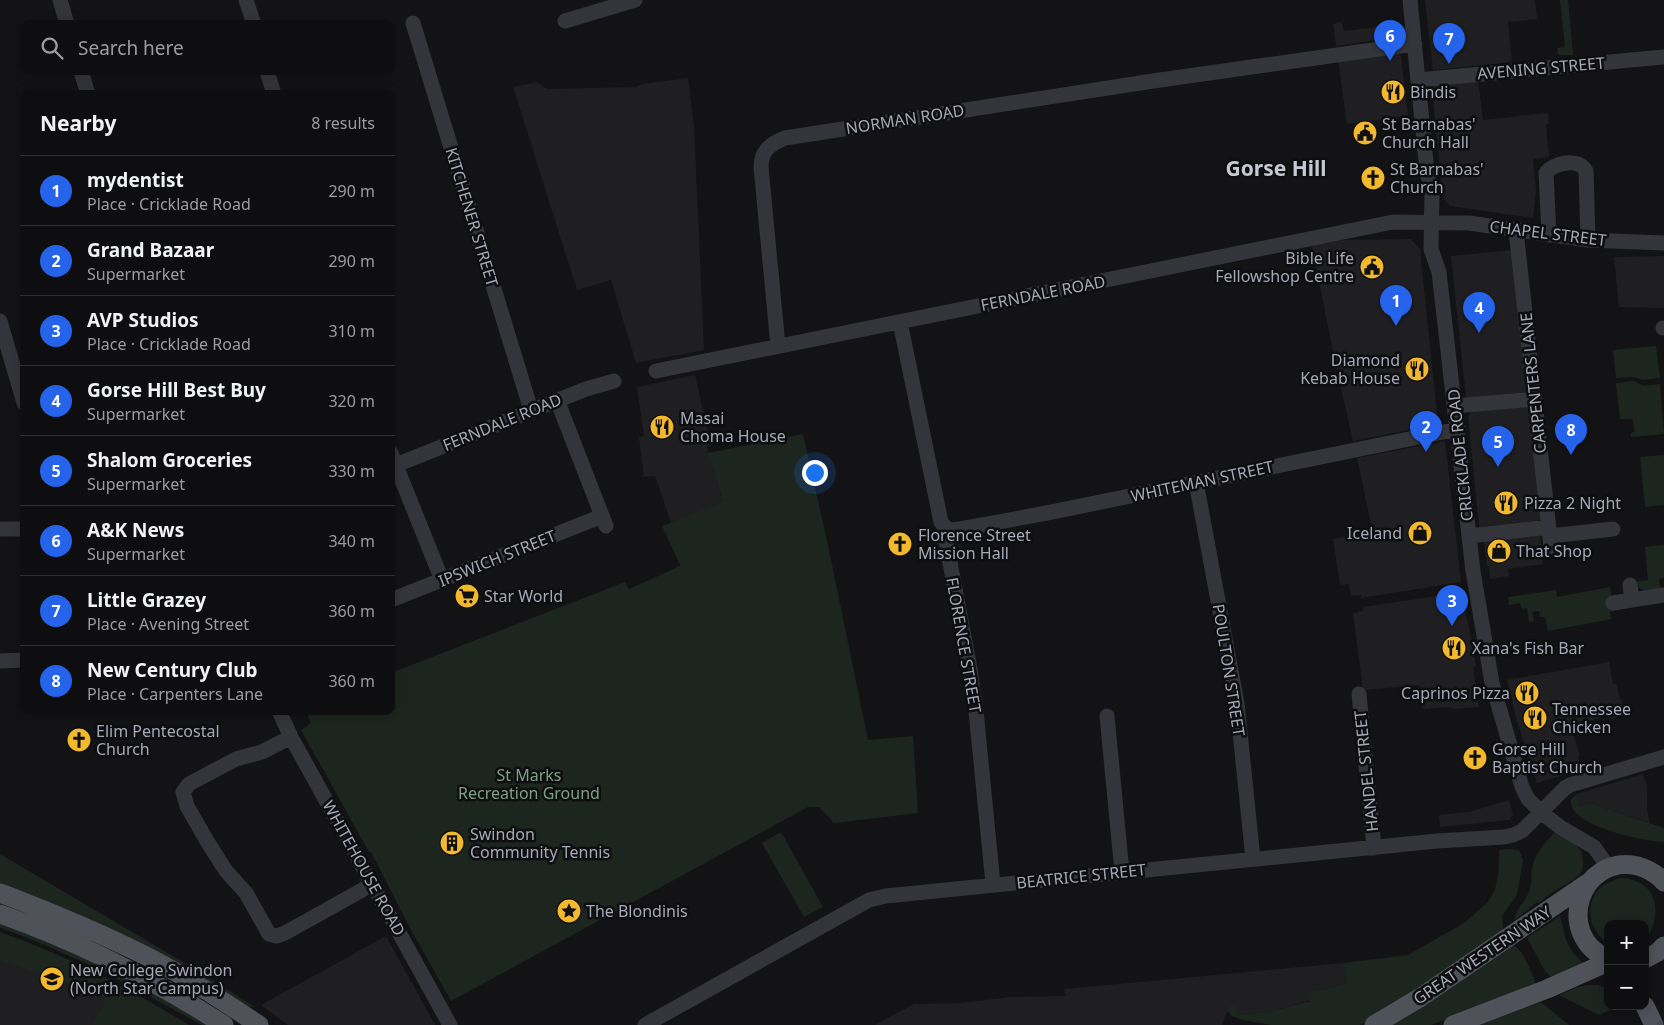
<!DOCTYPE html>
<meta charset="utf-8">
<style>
body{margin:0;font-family:"Noto Sans",sans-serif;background:#171719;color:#f1f3f6}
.controls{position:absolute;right:15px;bottom:15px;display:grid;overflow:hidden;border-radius:10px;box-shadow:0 2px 12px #0003}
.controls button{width:45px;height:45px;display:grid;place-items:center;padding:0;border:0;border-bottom:1px solid #2e2e30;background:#0e0e10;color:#f1f3f6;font:25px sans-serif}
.you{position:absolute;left:814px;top:472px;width:18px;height:18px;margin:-12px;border:4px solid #fff;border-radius:50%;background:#1a73e8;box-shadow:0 0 0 8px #1a73e833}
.badge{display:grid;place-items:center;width:32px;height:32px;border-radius:50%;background:#2563eb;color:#fff;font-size:16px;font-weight:700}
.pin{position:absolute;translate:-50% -41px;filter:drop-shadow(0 1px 2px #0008)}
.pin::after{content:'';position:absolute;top:26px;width:18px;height:15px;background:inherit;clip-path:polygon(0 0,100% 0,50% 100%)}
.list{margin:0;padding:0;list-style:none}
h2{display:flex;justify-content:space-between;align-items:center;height:65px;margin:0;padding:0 20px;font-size:21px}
h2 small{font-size:16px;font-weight:400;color:#9b9c9f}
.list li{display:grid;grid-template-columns:32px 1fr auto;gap:15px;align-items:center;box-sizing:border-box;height:70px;padding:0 20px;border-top:1px solid #2e2e30}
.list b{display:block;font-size:19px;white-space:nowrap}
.list p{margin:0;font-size:16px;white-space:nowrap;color:#9b9c9f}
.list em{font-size:16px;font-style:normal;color:#9b9c9f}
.icon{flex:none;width:28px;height:28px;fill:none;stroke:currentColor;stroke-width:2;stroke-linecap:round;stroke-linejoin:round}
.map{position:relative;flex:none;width:1664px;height:1025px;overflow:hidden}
.search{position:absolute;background:#0e0e10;box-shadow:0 2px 12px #0003;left:20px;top:20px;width:375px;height:55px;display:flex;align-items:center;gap:12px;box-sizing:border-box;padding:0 18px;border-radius:10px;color:#9b9c9f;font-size:19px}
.panel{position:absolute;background:#0e0e10;box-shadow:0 2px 12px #0003;left:20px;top:90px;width:375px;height:625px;border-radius:10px}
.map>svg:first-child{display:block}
.built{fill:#1f1f22}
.green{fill:#1d251f}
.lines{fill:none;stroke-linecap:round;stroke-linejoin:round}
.minor{stroke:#34353a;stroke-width:15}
.major{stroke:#505259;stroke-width:19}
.rail{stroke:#494b51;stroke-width:4;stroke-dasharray:6 5;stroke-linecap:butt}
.labels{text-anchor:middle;stroke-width:5;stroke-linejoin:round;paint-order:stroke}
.street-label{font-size:16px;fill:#a5a9b6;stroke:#0e0e10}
.poi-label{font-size:16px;fill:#a5a9b6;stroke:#0e0e10;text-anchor:start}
.park-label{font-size:16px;fill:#7ca180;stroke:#0e0e10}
.district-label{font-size:21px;font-weight:bold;fill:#c6c8d2;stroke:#0e0e10}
</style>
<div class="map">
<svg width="1664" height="1025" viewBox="0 0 1664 1025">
<rect width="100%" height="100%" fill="#131315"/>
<path class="built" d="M1425 0H1535L1537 19 1508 22 1512 62 1433 70Z
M1342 22 1344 31 1400 24 1402 36 1336 46 1333 24Z
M1396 52 1401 56 1408 116 1347 124 1338 60Z
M688 78 694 126 704 350 636 363 611 280 577 290 513 87 537 82 547 89 636 87 642 84Z
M1478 80 1483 120 1548 113 1549 124 1546 125 1549 157 1533 159 1536 190 1533 218 1450 206 1443 198 1432 89 1436 84Z
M1411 239 1420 249 1438 424 1353 441 1334 357 1312 245 1344 240Z
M1512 250 1527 392 1466 398 1451 256Z
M1664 256V308L1619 307 1614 257Z
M695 375 711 446 707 447 723 503 671 523 655 476 644 477 639 437 644 436 637 387Z
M1530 404 1542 520 1479 527 1468 416 1472 410Z
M1445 441 1461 582 1361 598V595L1351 596 1349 584 1340 585 1333 539 1373 533 1357 458Z
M1540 535 1543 564 1508 569 1509 576 1490 579 1489 566H1487L1484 541Z
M1462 592 1476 666 1473 667 1479 707 1452 709 1451 707 1422 709 1420 685 1363 690 1353 613 1363 611V607Z
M1609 662 1613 684H1616L1625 715 1612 719 1607 716 1578 724 1580 731 1573 733 1580 756 1578 757 1582 770 1537 783 1517 721 1507 680Z
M1643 774 1647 786V810L1650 823 1590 803 1580 806 1577 794Z
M1509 800 1513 814 1510 820 1440 827 1439 815 1469 812Z
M0 935 183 1025H0Z
M386 936 435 1025H288L261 1005Z
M1344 963 1346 983 1326 989 1308 991 1311 1000 1269 1012 1237 1015 1229 1007 1222 1025H875L914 1004 962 1003 1010 997 1065 996 1066 997 1064 989Z"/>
<path class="green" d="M1560 0H1568L1573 55H1560L1558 54 1557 48 1565 47Z
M1656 346 1660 378 1642 380 1634 377 1616 378 1613 350Z
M1634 381 1643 386 1660 384 1664 434 1631 437V433L1634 432 1633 419H1620L1616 383Z
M803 434 828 545 868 740 913 736 918 813 834 823 819 807H808L451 1001 410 928 371 852H369L301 730 311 723 306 711H391V673L625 582 629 589 676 568 680 565 662 526 723 502 708 453Z
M1664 455V505L1645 507 1640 457Z
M1664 545V578L1659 579 1661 591C1650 591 1641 593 1635 582L1648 580 1645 547Z
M1610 587 1615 611 1610 612 1611 619 1548 631 1545 617H1540L1539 611 1532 612 1534 621 1529 622 1527 608 1522 609 1520 603 1509 605 1508 597 1556 590 1557 597Z
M1577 794 1580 806 1590 803 1664 828V842C1645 841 1566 826 1571 799Z
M781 832 823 907 804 917 762 843Z
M1554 833C1568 838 1583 844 1583 861 1584 866 1582 872 1578 876 1571 882 1562 886 1554 891 1549 894 1544 899 1539 903L1537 902 1515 920C1515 910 1525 901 1529 892 1532 884 1531 877 1532 869 1534 855 1544 843 1554 833Z
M1508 849 1519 850 1523 860 1517 895 1502 916 1503 931 1390 1008 1360 1025H1272L1243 1020 1232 1016 1227 1011C1229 1006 1231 1004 1236 1005L1237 1015 1269 1012 1310 1001 1307 991 1326 989 1346 983 1344 963 1408 955 1464 923 1487 903 1495 890 1499 869V850Z
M0 854 188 965 255 1007H249L119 933 89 919 0 884Z
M1620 878C1658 879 1664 914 1645 941V924H1608V943C1589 932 1584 906 1599 889 1605 883 1612 881 1620 878Z
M1560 916 1566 940 1573 953 1583 963 1551 977 1545 971 1527 938Z
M0 922 31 933 144 986 211 1025H202C136 989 71 952 0 928Z
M0 932C66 955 129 988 189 1025H92L105 1003 103 998 94 992 0 960Z
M1514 945C1524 952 1530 970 1535 981V985L1431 1025H1388Z
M1588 985H1598L1608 989V1006H1619L1599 1015 1559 995 1578 987Z
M1541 1002 1569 1025H1480Z"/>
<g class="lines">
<path class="minor" d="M60 0 67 24
M246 0 254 24
M1410 0 1427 172 1432 192 1431 249 1439 272 1473 571 1492 683 1522 787 1528 799 1541 812 1560 827 1594 847 1609 868
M565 21 635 0
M413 23 531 410
M81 71 88 94
M267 71 274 94
M1418 80 1664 57
M1516 231 1551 547
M1549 235 1546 173C1553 163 1579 157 1586 171L1588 240
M0 321 24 403
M900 322 941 522 946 528V541L970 669 976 711 993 884
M1663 328H1664
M778 346 761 167C761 151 770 144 785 138L1153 81 1415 44
M656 371 1393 222 1469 223 1588 240 1664 243
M557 400 606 526
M1455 406 1535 399
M391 453 442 580
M391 467 586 389 614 381
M1196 482 1237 703 1253 859
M946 528 952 530 960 529 1052 512 1458 429
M0 529H24
M1469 536 1549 527
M1550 536 1613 529
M1630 585 1632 600
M391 600 602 516
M1613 603 1664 595
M0 661 24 660
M1359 694 1374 848
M279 711 291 737 450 1025
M1107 716 1122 872
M291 737 262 752 236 759 189 784 183 792 187 806 207 841 226 871 246 893 269 934 277 936 285 933 373 884
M645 1025 869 900 886 896 1437 841 1504 837 1513 835 1522 831 1565 788 1570 785 1664 757"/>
<path class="major" d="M0 893C50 912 100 933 148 957 187 977 223 1001 259 1025
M0 914C79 942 154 980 224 1025
M1608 959C1553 935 1580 853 1638 866 1648 869 1657 874 1664 882
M1645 959 1658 952 1664 946
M1645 1006 1654 1025
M1374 1025 1421 997 1589 882
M1453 1025 1547 989 1608 962"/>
<path class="rail" d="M1657 1025 1664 1021"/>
</g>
<defs>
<symbol id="restaurant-disc" viewBox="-11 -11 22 22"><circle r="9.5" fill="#f3b92e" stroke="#0e0e10"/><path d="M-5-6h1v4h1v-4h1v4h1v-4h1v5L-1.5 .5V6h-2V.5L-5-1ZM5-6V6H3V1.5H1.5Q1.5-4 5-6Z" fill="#111"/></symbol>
<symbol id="civic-disc" viewBox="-11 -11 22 22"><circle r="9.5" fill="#f3b92e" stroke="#0e0e10"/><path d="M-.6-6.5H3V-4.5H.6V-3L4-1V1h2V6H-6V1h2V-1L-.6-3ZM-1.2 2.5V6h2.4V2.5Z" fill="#111"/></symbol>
<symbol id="church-disc" viewBox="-11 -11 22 22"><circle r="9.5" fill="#f3b92e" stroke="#0e0e10"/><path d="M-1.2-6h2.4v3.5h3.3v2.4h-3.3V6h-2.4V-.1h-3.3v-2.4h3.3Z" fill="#111"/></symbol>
<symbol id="shop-disc" viewBox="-11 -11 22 22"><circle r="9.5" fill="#f3b92e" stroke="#0e0e10"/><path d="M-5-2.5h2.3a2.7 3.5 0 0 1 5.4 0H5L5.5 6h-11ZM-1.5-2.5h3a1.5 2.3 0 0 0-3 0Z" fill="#111"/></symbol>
<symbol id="supermarket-disc" viewBox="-11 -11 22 22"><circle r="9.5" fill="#f3b92e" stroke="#0e0e10"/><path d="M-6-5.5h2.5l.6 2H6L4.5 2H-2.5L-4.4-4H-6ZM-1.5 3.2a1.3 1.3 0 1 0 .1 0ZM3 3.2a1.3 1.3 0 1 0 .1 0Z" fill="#111"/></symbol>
<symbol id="building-disc" viewBox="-11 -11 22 22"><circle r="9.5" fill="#f3b92e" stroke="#0e0e10"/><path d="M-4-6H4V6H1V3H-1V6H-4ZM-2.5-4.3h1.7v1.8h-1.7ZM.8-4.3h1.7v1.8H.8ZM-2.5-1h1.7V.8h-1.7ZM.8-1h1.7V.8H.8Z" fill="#111"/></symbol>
<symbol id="sight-disc" viewBox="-11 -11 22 22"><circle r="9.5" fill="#f3b92e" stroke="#0e0e10"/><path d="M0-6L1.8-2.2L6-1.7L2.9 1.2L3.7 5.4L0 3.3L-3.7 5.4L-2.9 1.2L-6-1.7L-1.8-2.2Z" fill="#111"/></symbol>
<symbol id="university-disc" viewBox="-11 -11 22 22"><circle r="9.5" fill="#f3b92e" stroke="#0e0e10"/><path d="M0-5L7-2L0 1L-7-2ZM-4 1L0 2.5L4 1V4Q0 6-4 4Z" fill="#111"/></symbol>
</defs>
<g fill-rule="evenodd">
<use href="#restaurant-disc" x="1379" y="78" width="28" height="28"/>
<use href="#civic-disc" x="1351" y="119" width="28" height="28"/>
<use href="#church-disc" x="1359" y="164" width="28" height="28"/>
<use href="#civic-disc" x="1358" y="253" width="28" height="28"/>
<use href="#restaurant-disc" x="1403" y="355" width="28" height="28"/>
<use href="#restaurant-disc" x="648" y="413" width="28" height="28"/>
<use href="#restaurant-disc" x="1492" y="489" width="28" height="28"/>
<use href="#shop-disc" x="1406" y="519" width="28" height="28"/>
<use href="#church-disc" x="886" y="530" width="28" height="28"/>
<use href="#shop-disc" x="1485" y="537" width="28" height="28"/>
<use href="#supermarket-disc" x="453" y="582" width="28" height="28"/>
<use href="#restaurant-disc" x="1440" y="634" width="28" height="28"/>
<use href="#restaurant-disc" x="1513" y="679" width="28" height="28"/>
<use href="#restaurant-disc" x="1521" y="704" width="28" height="28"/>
<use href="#church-disc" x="65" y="726" width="28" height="28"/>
<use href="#church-disc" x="1461" y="744" width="28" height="28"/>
<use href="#building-disc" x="438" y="829" width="28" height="28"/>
<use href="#sight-disc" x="555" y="897" width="28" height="28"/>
<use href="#university-disc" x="38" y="965" width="28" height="28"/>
</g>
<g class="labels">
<g class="street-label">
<text transform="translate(1541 68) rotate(-5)" y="6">AVENING STREET</text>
<text transform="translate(905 119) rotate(-9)" y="6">NORMAN ROAD</text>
<text transform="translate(472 217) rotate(73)" y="6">KITCHENER STREET</text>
<text transform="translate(1548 233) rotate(7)" y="6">CHAPEL STREET</text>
<text transform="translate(1043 293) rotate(-11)" y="6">FERNDALE ROAD</text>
<text transform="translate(1533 383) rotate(-96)" y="6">CARPENTERS LANE</text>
<text transform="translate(502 422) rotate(-22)" y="6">FERNDALE ROAD</text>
<text transform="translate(1460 455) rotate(-96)" y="6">CRICKLADE ROAD</text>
<text transform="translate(1202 481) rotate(-12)" y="6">WHITEMAN STREET</text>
<text transform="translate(497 558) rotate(-22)" y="6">IPSWICH STREET</text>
<text transform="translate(964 645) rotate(80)" y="6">FLORENCE STREET</text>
<text transform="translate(1229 670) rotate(81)" y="6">POULTON STREET</text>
<text transform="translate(1366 771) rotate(-96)" y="6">HANDEL STREET</text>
<text transform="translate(364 868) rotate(61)" y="6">WHITEHOUSE ROAD</text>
<text transform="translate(1081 876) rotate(-6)" y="6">BEATRICE STREET</text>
<text transform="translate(1482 955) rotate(-34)" y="6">GREAT WESTERN WAY</text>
</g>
<g class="poi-label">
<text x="1410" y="98">Bindis</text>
<text x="1382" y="130">St Barnabas'<tspan x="1382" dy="18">Church Hall</tspan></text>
<text x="1390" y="175">St Barnabas'<tspan x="1390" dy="18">Church</tspan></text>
<text x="1354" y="264" text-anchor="end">Bible Life<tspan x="1354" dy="18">Fellowshop Centre</tspan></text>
<text x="1400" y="366" text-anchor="end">Diamond<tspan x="1400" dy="18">Kebab House</tspan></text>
<text x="680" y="424">Masai<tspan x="680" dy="18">Choma House</tspan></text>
<text x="1524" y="509">Pizza 2 Night</text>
<text x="1402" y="539" text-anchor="end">Iceland</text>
<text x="918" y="541">Florence Street<tspan x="918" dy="18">Mission Hall</tspan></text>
<text x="1516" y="557">That Shop</text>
<text x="484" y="602">Star World</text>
<text x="1472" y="654">Xana's Fish Bar</text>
<text x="1510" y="699" text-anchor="end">Caprinos Pizza</text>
<text x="1552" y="715">Tennessee<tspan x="1552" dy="18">Chicken</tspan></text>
<text x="96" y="737">Elim Pentecostal<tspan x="96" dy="18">Church</tspan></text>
<text x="1492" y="755">Gorse Hill<tspan x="1492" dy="18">Baptist Church</tspan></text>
<text x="470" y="840">Swindon<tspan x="470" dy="18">Community Tennis</tspan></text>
<text x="586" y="917">The Blondinis</text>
<text x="70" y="976">New College Swindon<tspan x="70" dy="18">(North Star Campus)</tspan></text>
</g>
<g class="park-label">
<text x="529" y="781">St Marks<tspan x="529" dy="18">Recreation Ground</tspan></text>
</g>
<g class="district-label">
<text x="1276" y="176">Gorse Hill</text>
</g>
</g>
</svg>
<div class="controls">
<button>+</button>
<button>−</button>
</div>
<div class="you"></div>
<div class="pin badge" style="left:1396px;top:326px">1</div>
<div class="pin badge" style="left:1426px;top:452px">2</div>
<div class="pin badge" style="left:1452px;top:626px">3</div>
<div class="pin badge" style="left:1479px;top:333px">4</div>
<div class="pin badge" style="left:1498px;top:467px">5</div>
<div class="pin badge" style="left:1390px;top:61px">6</div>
<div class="pin badge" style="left:1449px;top:64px">7</div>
<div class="pin badge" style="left:1571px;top:455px">8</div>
<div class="search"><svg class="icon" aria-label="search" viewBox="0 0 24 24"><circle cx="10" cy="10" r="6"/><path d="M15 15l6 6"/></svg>Search here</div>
<section class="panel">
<h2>Nearby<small>8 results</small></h2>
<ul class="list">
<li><span class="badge">1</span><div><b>mydentist</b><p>Place · Cricklade Road</p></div><em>290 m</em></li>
<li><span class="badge">2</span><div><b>Grand Bazaar</b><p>Supermarket</p></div><em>290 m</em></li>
<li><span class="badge">3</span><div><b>AVP Studios</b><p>Place · Cricklade Road</p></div><em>310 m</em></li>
<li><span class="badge">4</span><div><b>Gorse Hill Best Buy</b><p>Supermarket</p></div><em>320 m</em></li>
<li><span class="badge">5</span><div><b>Shalom Groceries</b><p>Supermarket</p></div><em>330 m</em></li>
<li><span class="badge">6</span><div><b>A&amp;K News</b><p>Supermarket</p></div><em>340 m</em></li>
<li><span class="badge">7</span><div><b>Little Grazey</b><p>Place · Avening Street</p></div><em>360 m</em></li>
<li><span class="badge">8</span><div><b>New Century Club</b><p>Place · Carpenters Lane</p></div><em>360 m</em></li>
</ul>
</section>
</div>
